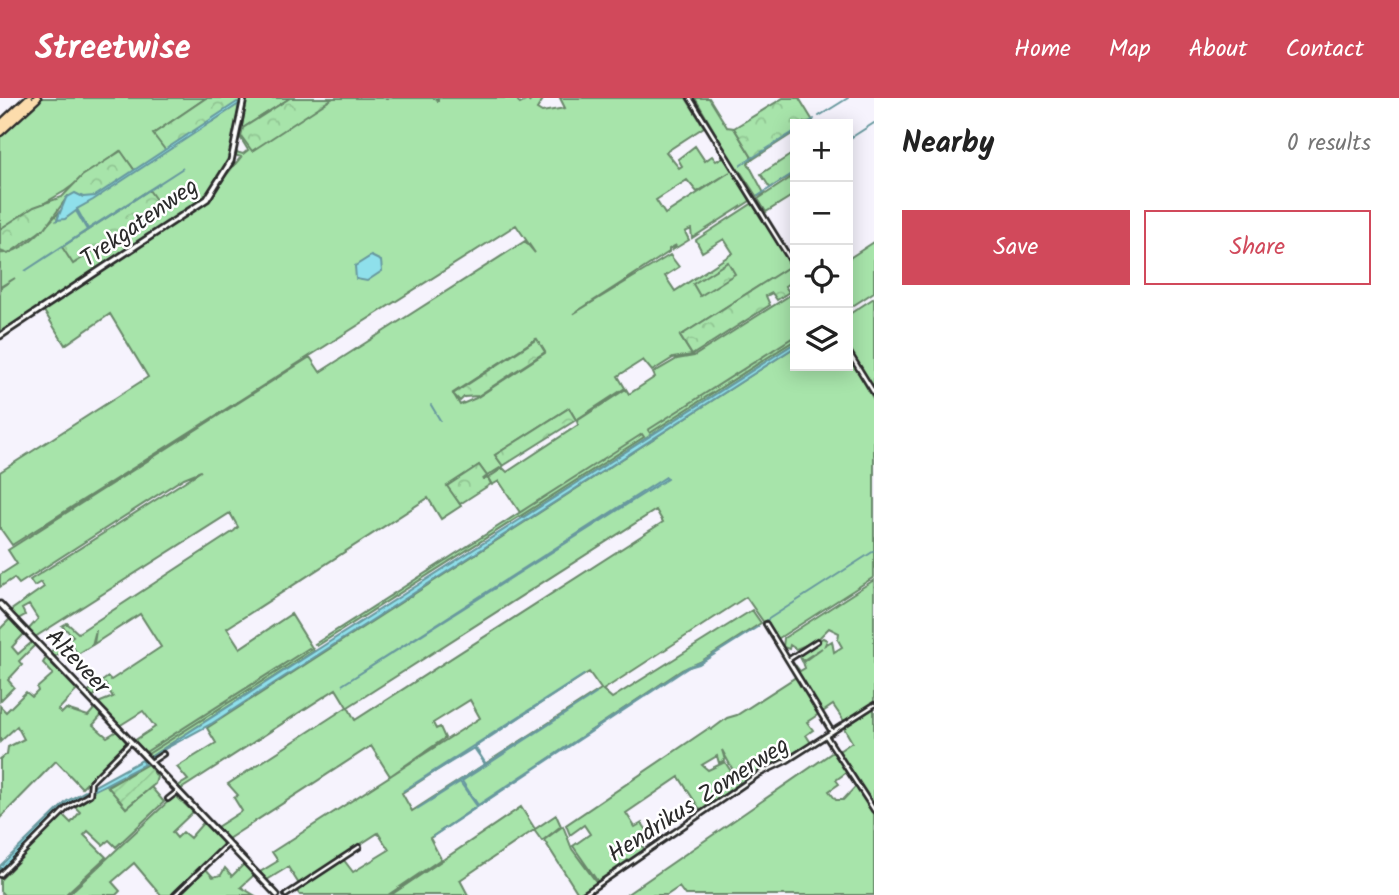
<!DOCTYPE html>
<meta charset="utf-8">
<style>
body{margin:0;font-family:Kalam,sans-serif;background:#f2f2f2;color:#222}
.controls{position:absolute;right:21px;top:21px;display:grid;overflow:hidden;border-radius:0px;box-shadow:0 4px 18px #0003}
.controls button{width:63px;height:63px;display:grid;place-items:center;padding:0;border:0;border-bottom:2px solid #e0e0e0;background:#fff;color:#222;font:35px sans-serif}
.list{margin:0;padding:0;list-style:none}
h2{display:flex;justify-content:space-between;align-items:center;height:91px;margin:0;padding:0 28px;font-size:30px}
h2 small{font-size:23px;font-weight:400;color:#767676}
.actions{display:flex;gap:14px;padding:21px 28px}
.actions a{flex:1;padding:16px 0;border:2px solid #d1495b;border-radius:0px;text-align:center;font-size:24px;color:#d1495b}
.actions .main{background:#d1495b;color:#fff}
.icon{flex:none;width:38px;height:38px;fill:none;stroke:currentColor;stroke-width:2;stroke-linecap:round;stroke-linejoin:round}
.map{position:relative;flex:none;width:874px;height:797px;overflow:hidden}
header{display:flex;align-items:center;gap:42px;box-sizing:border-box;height:98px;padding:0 35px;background:#d1495b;color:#fff}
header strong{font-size:33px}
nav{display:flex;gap:38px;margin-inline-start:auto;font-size:24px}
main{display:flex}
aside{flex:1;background:#fff}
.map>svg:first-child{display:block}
.green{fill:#a7e4aa;stroke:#69886a;stroke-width:2;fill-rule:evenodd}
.forest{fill:url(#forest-crowns);stroke:#69886a;stroke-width:2}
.wetland{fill:url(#wetland-marsh);stroke:#69886a;stroke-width:2}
.garden{fill:url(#garden-furrows);stroke:#69886a;stroke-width:2}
.water{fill:#8fe0eb;stroke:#67989e;stroke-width:2}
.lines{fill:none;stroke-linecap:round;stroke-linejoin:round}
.stream{stroke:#67989e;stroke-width:2}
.minor-casing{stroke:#2b2b2b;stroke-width:8}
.tertiary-casing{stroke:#2b2b2b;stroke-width:9}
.motorway-casing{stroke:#2b2b2b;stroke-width:11}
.minor{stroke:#fff;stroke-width:2.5}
.tertiary{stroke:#fff;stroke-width:3.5}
.motorway{stroke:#fcdcac;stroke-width:6}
.labels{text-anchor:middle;stroke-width:5;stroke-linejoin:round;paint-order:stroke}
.street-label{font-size:24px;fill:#2b2b2b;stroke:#fff}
</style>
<header>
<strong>Streetwise</strong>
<nav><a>Home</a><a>Map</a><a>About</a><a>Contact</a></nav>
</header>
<main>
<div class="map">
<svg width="874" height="797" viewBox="0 0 874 797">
<defs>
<pattern id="forest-crowns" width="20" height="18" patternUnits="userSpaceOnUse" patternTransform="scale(1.75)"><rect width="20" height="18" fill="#a7e4aa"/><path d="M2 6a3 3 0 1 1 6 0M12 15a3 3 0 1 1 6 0" fill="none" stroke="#90c492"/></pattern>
<pattern id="wetland-marsh" width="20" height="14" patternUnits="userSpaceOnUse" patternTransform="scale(1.75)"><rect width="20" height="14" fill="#a7e4aa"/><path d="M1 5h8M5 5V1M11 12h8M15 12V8" fill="none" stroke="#90c492"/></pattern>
<pattern id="garden-furrows" width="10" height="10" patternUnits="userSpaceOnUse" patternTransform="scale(1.75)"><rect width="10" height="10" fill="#a7e4aa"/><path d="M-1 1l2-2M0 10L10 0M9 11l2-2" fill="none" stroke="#90c492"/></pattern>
</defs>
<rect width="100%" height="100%" fill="#f6f3fd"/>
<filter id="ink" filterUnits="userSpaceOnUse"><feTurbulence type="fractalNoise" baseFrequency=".0143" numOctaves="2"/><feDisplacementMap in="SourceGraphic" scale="14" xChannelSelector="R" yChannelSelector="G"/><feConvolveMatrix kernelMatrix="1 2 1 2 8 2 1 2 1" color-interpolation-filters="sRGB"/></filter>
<g filter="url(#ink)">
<path class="green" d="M41 0H206L153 36 213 23 240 4 228 65 202 102 0 235V190L15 180 0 189V155C21 158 47 127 60 113L57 122 135 73 120 53 65 93 0 131V37Z
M247 0H290L243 30 333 0H436L438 4V0H516L520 6 531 0 529 5 533 0H544L537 11 542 14 565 10 560 0H686L704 29 666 54 679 70 682 68 678 61 695 48 705 63 712 58 716 63 723 59 748 94 750 103 692 140 691 131 685 134 689 142 671 153 676 147 669 151V154L573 216 670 157 679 169 665 178 675 193 733 155 724 141 702 154 696 142 753 105 791 168 680 238 692 257 673 260 652 273 643 262 618 278 625 290 576 322 569 310 495 357 503 368 487 378 479 367 448 388 461 408 441 421 428 400 227 530 240 550 291 516 314 553 150 659 134 643 155 629 143 613 119 628 98 605 113 599 105 586 92 600 87 594 108 579 111 582 161 549 140 516 94 546 96 532 92 547 78 556 72 548 54 559 50 554 73 538 62 528 67 525 78 535 234 433 238 429 230 415 35 539 28 532 38 521 29 507 22 511 25 517 18 521 10 513 44 489 41 484 34 488 30 482 201 373 184 380 19 486 14 480 0 489V477L17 466 8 452 310 259 320 274 525 143 535 155 516 127 12 447 0 430V374L148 279 110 216 65 247 44 213 0 239 201 108 241 59 235 57 236 54 243 56 248 52 240 39ZM730 74 665 116 656 102 687 82 697 94ZM536 241 545 255 476 300 460 307 453 295Z
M695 0H709L727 29 734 30 753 61 748 65 764 95 757 99 740 73 738 74Z
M795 54V75L770 90 761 76Z
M795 77V96L766 114 758 101Z
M874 144V194L848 211V161Z
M795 194V245L523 419 499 383 492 387 488 380 503 370 507 374 578 327 577 323 626 291 629 296 655 279 653 275 677 261 694 258Z
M874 200V291L848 249V217Z
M795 249V268H848L849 258 874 302V479L776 542 746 499 603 592 612 600 752 512 761 525 700 564 682 572 430 740 441 761 388 797H300L296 792 343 761 353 774 389 752 378 735 299 786 288 769 267 782 260 774 278 763 272 754 480 620 470 602 433 625 436 631 440 629 445 640 390 678 371 648 228 741 217 729 242 713 234 700 238 697 228 686 347 609 336 591 181 691 178 688 188 682 177 669 216 645 207 630ZM656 412 663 424 355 622 348 609ZM589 574 601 591 412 713 402 695Z
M874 482V604L844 623 833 607 821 615 794 571 796 568 800 573 805 570 803 564 822 550 802 563 798 555 823 540 827 542 825 547 832 543 834 554 842 549 838 542 839 535 829 530 816 543 796 551 790 547 789 551 783 549 784 540Z
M10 521 24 536 12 549 18 556 32 544 35 547 19 563 22 567 8 582 14 589 0 603V531Z
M46 560 77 592 58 612 62 615 66 611 88 618 95 610 102 617 93 627 107 639 117 633 127 645 82 690 56 663 0 720V661L7 656 8 649 24 641 17 628 0 644V608L6 614 26 594 32 599 38 593 37 590 53 576 43 565Z
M796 579 819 616 807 624 813 632 806 637 811 645 740 685 722 652 725 662 719 665 717 658 702 667 708 672 725 664 739 686 701 713 679 679 626 715 635 729 642 725 652 740 639 744 645 752 598 784 573 748 590 736 584 727 570 737 566 727 709 630 711 632 727 620 737 617Z
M874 610V707L839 653 852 644 844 630Z
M833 654 847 674 836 682 839 686 829 693 836 702H843L856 688 874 716V797H685L679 789 667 797H626Z
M145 663 148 666 108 688 126 710 151 689 164 704 116 749 109 742 103 747 88 733 84 737 106 759 65 797H4L0 793V782L63 717 71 725 80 714 73 707 90 697 91 693 124 679Z
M175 697 193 714 172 734 177 740 183 734 190 740 203 725 222 744 223 749 171 797H161L134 765 112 784 120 793 116 797H68Z
M521 709 535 731 556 717 561 728 542 743 534 732 460 782 468 797H391Z
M563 728 572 751 597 785 579 797 544 742Z
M244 766 254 777 241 789 254 797H176L205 770 213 779 221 777 225 770 232 778Z"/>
<path class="forest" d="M206 0H242L240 4 166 53 153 36Z
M290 0H333L252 53 241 38 243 30Z
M783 0H799L813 23 795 26V34L753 61 734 30Z
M121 53 135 73 93 101 68 98 45 130 8 156 0 153V131L34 109 62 99 82 78Z
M149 92 161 109 73 166 62 149Z
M785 155 795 171V181L785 188 789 194 777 202 772 195 766 198 770 207 692 257 680 238 790 168Z
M728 164 735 176 700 198 693 186Z
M537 241 545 254 478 298 464 299 460 303 453 296Z
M569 310 576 322 503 368 495 357Z
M479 367 487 378 482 382 488 380 491 386 460 406 447 388Z"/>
<path class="wetland" d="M795 238V242L650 335 648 332Z
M642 336 644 339 317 548 315 546Z
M309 550 311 552 148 656 146 654Z"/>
<path class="garden" d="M148 666 157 679 155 686 126 710 108 689Z"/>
<path class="water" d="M237 4 241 5 235 36 239 6 93 102 77 111 88 131 183 70 25 173 87 132 76 113 65 121 57 122 66 100 75 95 83 99 95 98Z
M371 158 381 163 382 173 367 183 356 181 355 168Z
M795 245V249L211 626 150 659Z
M666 379 667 381 342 587Z
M759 528 699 566 689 569 432 739 477 708 460 684 417 711 485 666 474 650 403 693 585 576 475 649 486 666 597 595 462 683 478 707 688 569 699 565Z
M142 662 145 666 70 705 0 775V768L67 703Z"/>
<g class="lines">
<path class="stream" d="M819 18 848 0
M806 26 814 21
M849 41 874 25
M741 67 795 33
M758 98 795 74
M431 307 440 322
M767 522 874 453"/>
<defs>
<path id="minor" d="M690 0 795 169
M848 253 874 295
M766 526 832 634
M788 562 817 543
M826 638 874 712
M151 664 163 656
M168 701 178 693
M0 777 67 710 90 696 91 684 131 644
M175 797 228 746
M286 797 359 749
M583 797 759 676 788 662 874 607"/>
<path id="tertiary" d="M0 238 207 101 231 63 244 0
M0 506 277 797"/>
<path id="motorway" d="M0 27 29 0
M0 34 37 0"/>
</defs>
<use href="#minor" class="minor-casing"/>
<use href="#tertiary" class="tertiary-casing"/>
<use href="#motorway" class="motorway-casing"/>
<use href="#minor" class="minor"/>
<use href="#tertiary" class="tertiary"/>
<use href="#motorway" class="motorway"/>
</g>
</g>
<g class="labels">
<g class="street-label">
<text transform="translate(139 124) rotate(-35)" y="8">Trekgatenweg</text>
<text transform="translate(78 563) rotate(46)" y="8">Alteveer</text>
<text transform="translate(698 701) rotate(-33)" y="8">Hendrikus Zomerweg</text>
</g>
</g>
</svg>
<div class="controls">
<button>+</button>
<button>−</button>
<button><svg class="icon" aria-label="locate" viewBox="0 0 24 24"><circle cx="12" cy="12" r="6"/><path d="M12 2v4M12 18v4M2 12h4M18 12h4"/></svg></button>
<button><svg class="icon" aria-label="layers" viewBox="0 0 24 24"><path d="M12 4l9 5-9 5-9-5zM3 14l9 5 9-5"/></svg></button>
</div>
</div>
<aside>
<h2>Nearby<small>0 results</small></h2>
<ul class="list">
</ul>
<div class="actions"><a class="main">Save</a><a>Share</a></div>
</aside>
</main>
